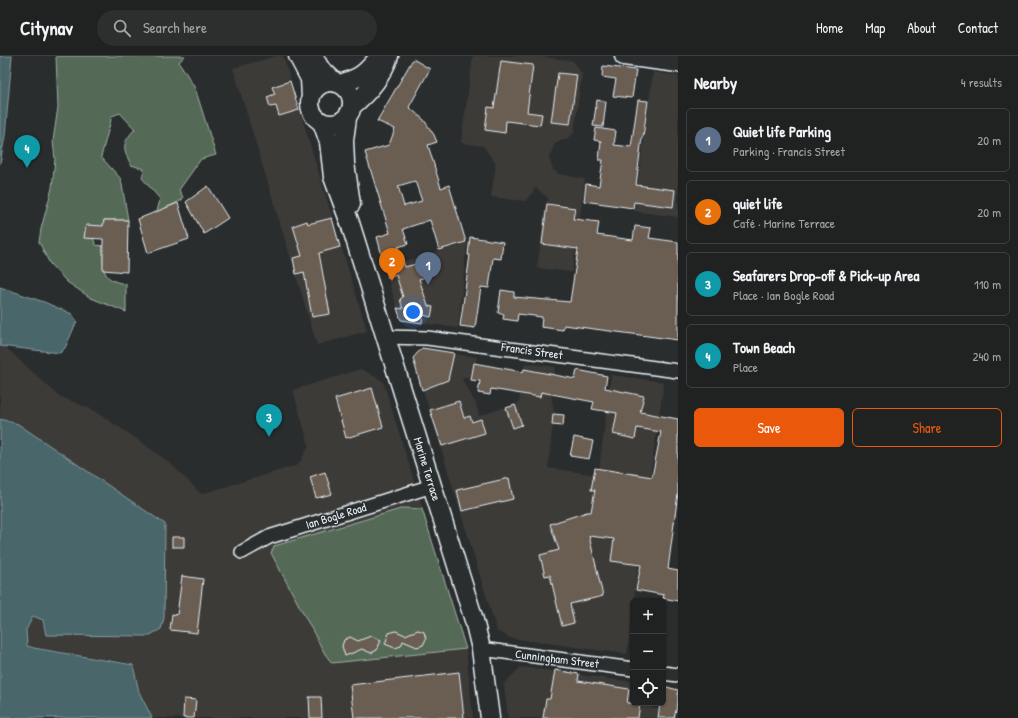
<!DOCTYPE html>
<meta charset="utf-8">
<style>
body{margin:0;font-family:"Patrick Hand",sans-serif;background:#2d2f2f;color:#f1f3f6}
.controls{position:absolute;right:12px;bottom:12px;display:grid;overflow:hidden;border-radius:6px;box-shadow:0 1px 3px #0004}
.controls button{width:36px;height:36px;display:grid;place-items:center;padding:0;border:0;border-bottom:1px solid #3d3f40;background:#202222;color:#f1f3f6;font:20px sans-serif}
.you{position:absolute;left:413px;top:256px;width:14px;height:14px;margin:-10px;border:3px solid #fff;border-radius:50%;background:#1a73e8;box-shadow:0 0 0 6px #1a73e833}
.badge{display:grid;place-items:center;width:26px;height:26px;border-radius:50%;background:#ea580c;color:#fff;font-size:13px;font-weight:700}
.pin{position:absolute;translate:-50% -33px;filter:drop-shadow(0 1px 2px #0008)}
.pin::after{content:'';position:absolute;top:21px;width:14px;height:12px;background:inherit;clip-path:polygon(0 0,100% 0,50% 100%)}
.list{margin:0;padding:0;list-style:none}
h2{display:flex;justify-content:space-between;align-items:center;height:52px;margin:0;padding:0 16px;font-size:17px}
h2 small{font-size:13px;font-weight:400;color:#a2a4a5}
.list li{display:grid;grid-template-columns:26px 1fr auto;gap:12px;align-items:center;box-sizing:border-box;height:64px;margin:0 8px 8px;padding:0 8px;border:1px solid #3d3f40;border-radius:6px}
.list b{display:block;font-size:15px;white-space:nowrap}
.list p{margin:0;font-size:13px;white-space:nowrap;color:#a2a4a5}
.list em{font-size:13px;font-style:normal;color:#a2a4a5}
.actions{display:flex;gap:8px;padding:12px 16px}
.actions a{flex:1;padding:9px 0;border:1px solid #ea580c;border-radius:6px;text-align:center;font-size:14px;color:#ea580c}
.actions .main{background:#ea580c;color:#fff}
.icon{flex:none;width:22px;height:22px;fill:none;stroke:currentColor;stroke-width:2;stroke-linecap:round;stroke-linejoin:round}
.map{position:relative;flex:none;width:678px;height:662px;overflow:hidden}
header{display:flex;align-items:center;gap:24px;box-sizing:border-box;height:56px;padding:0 20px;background:#202222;border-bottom:1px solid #3d3f40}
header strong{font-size:19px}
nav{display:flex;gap:22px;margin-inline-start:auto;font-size:14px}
.search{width:280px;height:36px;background:#2d2f2f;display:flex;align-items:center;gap:10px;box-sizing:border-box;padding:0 14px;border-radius:22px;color:#a2a4a5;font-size:15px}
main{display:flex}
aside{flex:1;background:#202222}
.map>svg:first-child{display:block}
.built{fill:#3d3b38}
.green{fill:#556b57;stroke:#9eaea8}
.water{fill:#48666a;stroke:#889ea3}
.building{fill:#6a5d51;stroke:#e8f1f8;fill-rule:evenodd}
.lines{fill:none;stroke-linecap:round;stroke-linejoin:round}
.street-casing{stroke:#e8f1f8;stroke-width:16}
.secondary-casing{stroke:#e8f1f8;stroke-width:21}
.street{stroke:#2a2d2e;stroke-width:13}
.secondary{stroke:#2a2d2e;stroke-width:18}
.labels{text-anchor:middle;stroke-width:3;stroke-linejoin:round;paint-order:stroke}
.street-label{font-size:12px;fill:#e8f1f8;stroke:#2a2d2e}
</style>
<header>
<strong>Citynav</strong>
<div class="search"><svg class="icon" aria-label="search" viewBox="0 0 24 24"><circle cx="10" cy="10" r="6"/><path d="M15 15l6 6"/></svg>Search here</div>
<nav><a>Home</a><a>Map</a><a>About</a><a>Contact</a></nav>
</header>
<main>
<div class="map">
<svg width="678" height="662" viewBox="0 0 678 662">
<rect width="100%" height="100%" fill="#2a2d2e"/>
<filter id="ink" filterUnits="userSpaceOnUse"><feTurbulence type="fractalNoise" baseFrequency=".025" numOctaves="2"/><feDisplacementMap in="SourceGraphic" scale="8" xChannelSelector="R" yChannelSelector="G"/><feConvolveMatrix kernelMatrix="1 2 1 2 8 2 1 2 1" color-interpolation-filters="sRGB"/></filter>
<g filter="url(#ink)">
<path class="built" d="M277 0H283L367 275 317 289 233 12Z
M473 0H536L573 5 582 18 574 77 566 83 555 87 549 102 553 114 559 118 585 123 572 216 537 212 546 147 549 143 536 132 525 145 491 141 496 108 483 90 461 87Z
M653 16 678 20V161L634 155Z
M467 187 458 272 401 264 384 211Z
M0 290 5 291 59 340 91 353 137 383 171 408 201 438 298 409 309 390 293 334 361 313 383 325 466 593 473 662H152L139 636 133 608 27 590 26 574 33 560 43 564 46 579 165 468 18 368 0 363Z
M422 294 477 301 474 319 462 323 476 348 479 360 519 347 525 307 555 311 551 337 554 358 548 412 598 419 644 464 627 598 510 582 497 575 414 304Z
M611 319 664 326 650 422 599 414Z
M521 611 633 626V647H653L652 652 662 654 660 662H508L504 628Z"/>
<path class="green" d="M56 0H185L179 6 195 32 216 99 201 103 179 134 183 141 182 144 157 156 160 143 142 122 144 113 131 109C123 92 121 88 135 73L120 57 112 60 101 101 121 123 128 164H104L103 170 93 182 96 189 103 190C103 212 100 224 126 228V256L91 242 67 226 50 208 39 186 41 173 52 132 55 103 53 85 58 51Z
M404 452 422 453 466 593 332 607 325 598 271 497 274 490Z"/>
<path class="water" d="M0 0H12L5 80 0 108Z
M0 231 44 246 72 258 77 265 65 292 60 297 0 290Z
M0 363 18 368 165 468 164 562 161 573 148 580 46 579 43 564 33 560 26 574 27 590 34 592 133 609 139 636 152 662H0Z"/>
<path class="building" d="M413 3 430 13 409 51 424 64 434 79 437 86 428 89 441 132 449 129 466 186 439 194 430 164 403 173 408 188 398 191 405 211 423 206 428 220 419 223 428 250 433 251 431 261 423 259 422 267 401 264 397 252 403 253 400 243 403 241 396 219 388 222 377 181 390 177 365 96 389 89 395 73 377 65ZM415 125 422 145 404 150 398 130Z
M501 5 533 9 527 56 542 58 540 69 506 65 505 77 485 74 488 51 494 52Z
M603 10 636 14 632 42 613 40 616 23 602 21Z
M558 17 577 19 570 68 551 66Z
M290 25 299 54 279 60 276 50 270 51 267 41 275 38 272 31Z
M597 44 606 46 603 71 593 70Z
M638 44 648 45 643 81H642L636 129 675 134 673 151 634 146 633 152 584 145 586 128 599 130 603 104H599L601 85 594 84 596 72 616 75 614 89 631 91Z
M208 130 228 162 204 178 186 146Z
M178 147 189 183 148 197 138 163Z
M547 148 575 152 573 163 599 166 597 179 633 184 635 170 651 172 649 182 678 186V284L564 269 563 274 541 271 542 261 518 258 517 265 503 263 504 258 498 257 501 234 514 236V241L570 246 578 193 542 188Z
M332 162 340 191 319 197 330 258 312 261 304 216 296 218 293 202 302 200 293 170 307 165 308 168Z
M104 164H128L127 216 103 214V183L84 182 86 169 103 170Z
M470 181 503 186 501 203 493 202 489 232 481 231 475 272 460 270 470 199H468Z
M422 292 454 297 448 324 422 334 413 302Z
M474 307 523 316 524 313 575 323 577 314 607 320 605 332 644 340 640 356 678 363V437L668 513 678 515V545L663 542 664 539 636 534 641 509 611 505 614 483 589 480 603 540 570 548 574 567 562 570 550 519 545 520 540 499 559 494 550 468 587 456H591L595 434H591L595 412 652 421 661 376 637 372 635 383 613 378 617 357 592 353 594 346 541 336 540 341 491 333 490 339 478 337 480 325 471 324Z
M372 332 383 371 346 382 335 343Z
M459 345 464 362 470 360 472 366 481 363 485 377 442 390 430 354Z
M515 349 522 369 513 372 506 352Z
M553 358 564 359 563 370 552 369Z
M574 381 593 385 589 403 570 400Z
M325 416 332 438 316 442 310 421Z
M509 422 513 443 462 455 457 434Z
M172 481H184V491H172Z
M182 520 203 523 197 577 170 574 172 558 177 559Z
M418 574 424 576 426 583 423 589 417 591 403 585 401 590 395 592 385 588 389 577 396 575 405 579Z
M371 580 381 584 377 594 371 597 362 593 345 600 342 590 344 584 350 581 358 585Z
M555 614 579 618 578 625 629 633 627 647H640L638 662H543L546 643H550Z
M459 616 464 662H354L350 629Z
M663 630 678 634V647L674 662H658L660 647H663Z
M309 641H321L322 662H310Z
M184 643 196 644 194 662H183Z"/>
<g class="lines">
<defs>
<path id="street" d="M385 281 427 282 678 315
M242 496 269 481 432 430
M481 593 633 613
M663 617 678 619"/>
<path id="secondary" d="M298 0 310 23 311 42
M313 0 320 12 336 27
M624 0 678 7
M310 47a21 21 0 1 1 42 0a21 21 0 1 1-42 0Z
M340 28C363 21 365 17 380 0
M352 50C369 36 382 21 389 0
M347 62 344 84 345 107 351 148
M322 66 329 86 333 121 350 167 474 564 481 593 490 662"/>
</defs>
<use href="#street" class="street-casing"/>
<use href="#secondary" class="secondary-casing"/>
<use href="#street" class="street"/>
<use href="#secondary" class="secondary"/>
</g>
</g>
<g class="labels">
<g class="street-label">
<text transform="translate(532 295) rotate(8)" y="4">Francis Street</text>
<text transform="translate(427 413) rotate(73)" y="4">Marine Terrace</text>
<text transform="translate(336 460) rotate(-17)" y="4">Ian Bogle Road</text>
<text transform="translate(557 603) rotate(7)" y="4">Cunningham Street</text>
</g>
</g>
</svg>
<div class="controls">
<button>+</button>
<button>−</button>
<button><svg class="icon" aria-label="locate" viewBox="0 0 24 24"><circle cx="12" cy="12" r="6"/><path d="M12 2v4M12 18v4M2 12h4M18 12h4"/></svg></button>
</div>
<div class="you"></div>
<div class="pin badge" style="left:428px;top:229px;background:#5c6f8a">1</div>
<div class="pin badge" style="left:392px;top:225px;background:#e8710a">2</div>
<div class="pin badge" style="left:269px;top:381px;background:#0f9aa8">3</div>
<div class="pin badge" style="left:27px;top:112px;background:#0f9aa8">4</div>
</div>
<aside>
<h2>Nearby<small>4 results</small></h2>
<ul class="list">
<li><span class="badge" style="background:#5c6f8a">1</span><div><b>Quiet life Parking</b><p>Parking · Francis Street</p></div><em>20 m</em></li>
<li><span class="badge" style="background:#e8710a">2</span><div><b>quiet life</b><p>Café · Marine Terrace</p></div><em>20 m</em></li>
<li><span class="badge" style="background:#0f9aa8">3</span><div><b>Seafarers Drop-off &amp; Pick-up Area</b><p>Place · Ian Bogle Road</p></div><em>110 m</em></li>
<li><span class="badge" style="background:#0f9aa8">4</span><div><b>Town Beach</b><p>Place</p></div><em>240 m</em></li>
</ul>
<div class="actions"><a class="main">Save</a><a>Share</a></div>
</aside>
</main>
